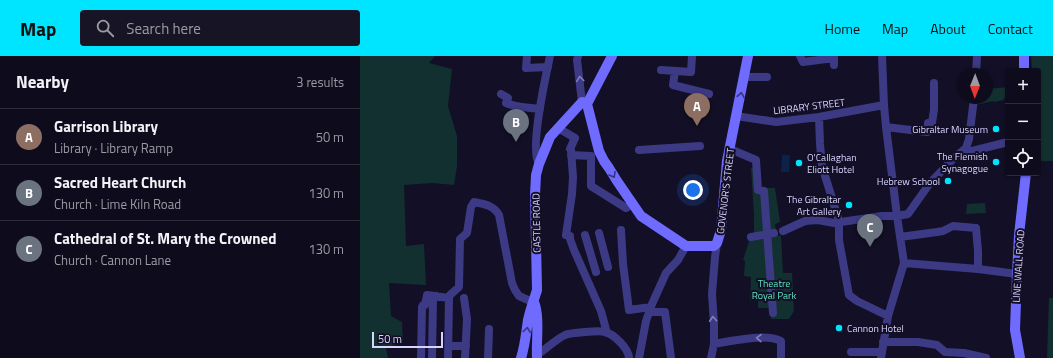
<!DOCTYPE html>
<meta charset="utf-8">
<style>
body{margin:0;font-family:"Titillium Web",sans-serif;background:#171425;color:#f1f3f6}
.controls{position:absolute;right:12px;top:12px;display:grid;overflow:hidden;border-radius:4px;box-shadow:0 1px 3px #0004}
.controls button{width:36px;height:36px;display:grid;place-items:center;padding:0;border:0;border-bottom:1px solid #2e2b3b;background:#0e0b1c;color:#f1f3f6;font:20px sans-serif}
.compass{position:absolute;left:597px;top:12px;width:36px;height:36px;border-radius:50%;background:#0e0b1c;box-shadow:0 1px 3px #0004;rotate:181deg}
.scale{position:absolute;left:12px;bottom:10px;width:71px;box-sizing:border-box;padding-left:4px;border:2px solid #d9d4ff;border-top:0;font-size:11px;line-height:14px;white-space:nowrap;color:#d9d4ff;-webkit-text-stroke:3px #130f26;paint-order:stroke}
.you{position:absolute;left:333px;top:134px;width:14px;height:14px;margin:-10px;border:3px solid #fff;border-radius:50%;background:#1a73e8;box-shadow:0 0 0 6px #1a73e833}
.badge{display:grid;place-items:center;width:26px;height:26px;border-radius:50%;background:#00e5ff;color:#fff;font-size:13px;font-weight:700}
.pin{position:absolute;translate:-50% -33px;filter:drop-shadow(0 1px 2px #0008)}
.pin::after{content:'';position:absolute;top:21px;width:14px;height:12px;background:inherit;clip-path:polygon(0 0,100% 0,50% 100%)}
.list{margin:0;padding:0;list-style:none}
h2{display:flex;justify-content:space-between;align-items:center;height:52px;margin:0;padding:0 16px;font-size:17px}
h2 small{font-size:13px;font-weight:400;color:#9b9ba3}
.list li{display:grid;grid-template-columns:26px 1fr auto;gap:12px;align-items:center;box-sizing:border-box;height:56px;padding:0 16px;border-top:1px solid #2e2b3b}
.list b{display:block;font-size:15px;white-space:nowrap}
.list p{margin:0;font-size:13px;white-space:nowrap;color:#9b9ba3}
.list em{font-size:13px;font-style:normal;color:#9b9ba3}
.icon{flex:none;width:22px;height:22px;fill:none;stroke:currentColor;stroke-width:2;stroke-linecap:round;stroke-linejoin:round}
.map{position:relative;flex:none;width:693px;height:302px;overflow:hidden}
header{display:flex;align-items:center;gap:24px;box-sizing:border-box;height:56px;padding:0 20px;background:#00e5ff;color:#111}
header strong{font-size:19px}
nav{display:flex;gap:22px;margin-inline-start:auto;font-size:14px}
.search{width:280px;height:36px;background:#171425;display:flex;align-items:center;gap:10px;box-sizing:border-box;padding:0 14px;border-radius:4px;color:#9b9ba3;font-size:15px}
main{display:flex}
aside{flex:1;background:#0e0b1c}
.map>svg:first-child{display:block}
.green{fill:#12302f}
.water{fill:#0c2248}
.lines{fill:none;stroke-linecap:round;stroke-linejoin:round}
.street{stroke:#3d3a85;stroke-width:8}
.secondary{stroke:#6f6bff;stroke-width:10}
.oneway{stroke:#837fbc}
.oneway2{stroke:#38347d}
.poi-dot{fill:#00e5ff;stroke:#130f26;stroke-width:1.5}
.labels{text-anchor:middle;stroke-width:4;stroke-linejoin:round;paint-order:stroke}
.street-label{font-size:10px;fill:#d9d4ff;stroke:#130f26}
.poi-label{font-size:10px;fill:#d9d4ff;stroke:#130f26;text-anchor:end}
.park-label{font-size:10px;fill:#5fe0c0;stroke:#130f26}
</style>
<header>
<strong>Map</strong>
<div class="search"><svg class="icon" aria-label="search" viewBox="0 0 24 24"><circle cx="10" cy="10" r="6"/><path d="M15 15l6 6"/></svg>Search here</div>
<nav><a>Home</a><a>Map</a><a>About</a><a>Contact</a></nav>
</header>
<main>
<aside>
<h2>Nearby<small>3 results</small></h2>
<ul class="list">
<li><span class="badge" style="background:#8d6e63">A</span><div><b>Garrison Library</b><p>Library · Library Ramp</p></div><em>50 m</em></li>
<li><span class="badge" style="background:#6b7280">B</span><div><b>Sacred Heart Church</b><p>Church · Lime Kiln Road</p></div><em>130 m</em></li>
<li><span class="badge" style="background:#6b7280">C</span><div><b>Cathedral of St. Mary the Crowned</b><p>Church · Cannon Lane</p></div><em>130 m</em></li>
</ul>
</aside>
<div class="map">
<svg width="693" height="302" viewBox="0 0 693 302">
<rect width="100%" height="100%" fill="#130f26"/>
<path class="green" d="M0 0H75L69 7 92 13 88 50 97 80V110L94 129 72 127 44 129 46 190 64 188 66 229 29 227 31 260 42 266 43 287 26 292 28 302H0Z
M671 0H693V105H678V15H672Z
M648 31V41L644 42V44L634 46 633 45 616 49C618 42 620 42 627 42V33Z
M391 112H400L401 132H415L420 166 415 168 417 179 421 180 423 217H432L434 255 429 263H411V252H398V245L390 244 391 221 384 220 385 205 383 204 389 185 394 183V160Z
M625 147 626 157 606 158 607 148Z
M689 242H693V302H687Z"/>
<path class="water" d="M422 99H430L429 116H421Z"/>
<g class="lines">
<path class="street" d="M167 0 166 12 188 11
M218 0 217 4 222 46
M440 0 443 6 474 2V9
M301 14 331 16 332 0
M315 15 313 29 349 38
M616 18 617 0
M384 21H407
M141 38 148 42 146 47C157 52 168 51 180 53
M376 60 416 66 459 61 524 49
M459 61 460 88 462 110 479 165V184L489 239 497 245 528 260
M526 71 567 76 568 67H572L574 54V27
M198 72 215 82 210 93 211 94 213 121 212 138 206 179
M606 92 609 95H612L648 86
M370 93 396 104 398 134 404 135 413 257
M279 94 340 90
M211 99 231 100
M231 100V130L266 152 273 148
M179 108C169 94 186 19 190 0
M261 174 263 208 269 254 291 251
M423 175 445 165 458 164 474 167 522 160H537L548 158 570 127 595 101 606 92 609 83 614 42
M239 177 248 211
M225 179 236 216
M210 180V183L214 194 241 255 247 277
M391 181 414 177
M540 181 577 176 583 175 593 170 616 172 618 195V213
M544 207 618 213 657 218
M104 242 107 263 105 302
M289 256H305L311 302
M523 286H558L577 289 585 296 604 297 626 302
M354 288C371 285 406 277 421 285V302
M89 290H106
M491 296H522
M177 299C186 293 195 284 205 279 210 277 240 274 245 276 254 278 269 293 269 302
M61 302 62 251 63 249H65L67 239 89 242
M72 302 73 242 76 240
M88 302 89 242 90 239 99 231 100 183 107 177 111 151 114 146C124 148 133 149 139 159L152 227 155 234 159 240 168 244 174 246
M128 302 129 273
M279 302 286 265 292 248 306 217 318 204 326 190
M351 302 354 288V268L352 238 355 201 357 187
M521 302 528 260 544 207 537 160 526 71 524 49 522 0"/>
<path class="secondary" d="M252 0 227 48 239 95 244 105 249 112 257 125 281 160 326 190H354L357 187 361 174 367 105 388 0
M664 0V15
M174 246C180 260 176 287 177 302
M161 302C165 290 166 277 168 264 170 254 174 244 177 234L175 139 176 119 179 108 190 81 222 46 227 48
M660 302 655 274 657 218 659 179 666 117"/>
</g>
<defs><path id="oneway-chevron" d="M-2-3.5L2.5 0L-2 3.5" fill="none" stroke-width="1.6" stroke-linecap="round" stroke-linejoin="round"/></defs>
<g class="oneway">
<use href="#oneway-chevron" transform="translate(220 23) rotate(-97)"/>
<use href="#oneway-chevron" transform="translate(353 263) rotate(-94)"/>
<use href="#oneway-chevron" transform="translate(399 282) rotate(-179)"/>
</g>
<g class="oneway2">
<use href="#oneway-chevron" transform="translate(381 39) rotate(-80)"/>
<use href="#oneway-chevron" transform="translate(253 119) rotate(60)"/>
<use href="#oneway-chevron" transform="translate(167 274) rotate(-83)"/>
</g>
<g class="poi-dot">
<circle cx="636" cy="73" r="4"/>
<circle cx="636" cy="106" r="4"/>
<circle cx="439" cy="107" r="4"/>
<circle cx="588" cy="125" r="4"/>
<circle cx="489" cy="149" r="4"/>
<circle cx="479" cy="272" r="4"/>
</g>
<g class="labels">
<g class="street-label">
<text transform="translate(449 50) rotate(-7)" y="4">LIBRARY STREET</text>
<text transform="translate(365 135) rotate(-83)" y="4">GOVENOR'S STREET</text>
<text transform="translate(176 167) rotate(-91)" y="4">CASTLE ROAD</text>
<text transform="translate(658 210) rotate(-86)" y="4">LINE WALL ROAD</text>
</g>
<g class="poi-label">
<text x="628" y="77">Gibraltar Museum</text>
<text x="628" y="104">The Flemish<tspan x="628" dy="12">Synagogue</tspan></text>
<text x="447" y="105" text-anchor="start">O'Callaghan<tspan x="447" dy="12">Eliott Hotel</tspan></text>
<text x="580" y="129">Hebrew School</text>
<text x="481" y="147">The Gibraltar<tspan x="481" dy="12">Art Gallery</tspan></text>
<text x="487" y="276" text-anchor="start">Cannon Hotel</text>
</g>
<g class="park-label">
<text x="414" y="231">Theatre<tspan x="414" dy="12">Royal Park</tspan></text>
</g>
</g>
</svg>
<div class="controls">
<button>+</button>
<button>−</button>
<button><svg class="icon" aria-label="locate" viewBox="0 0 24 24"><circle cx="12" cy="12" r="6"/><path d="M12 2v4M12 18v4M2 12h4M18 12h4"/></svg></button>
</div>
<svg class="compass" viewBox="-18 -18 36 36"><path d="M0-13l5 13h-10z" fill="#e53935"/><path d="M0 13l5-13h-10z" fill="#9b9ba3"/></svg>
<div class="scale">50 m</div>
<div class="you"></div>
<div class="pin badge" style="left:337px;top:70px;background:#8d6e63">A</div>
<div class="pin badge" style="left:156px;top:86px;background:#6b7280">B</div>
<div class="pin badge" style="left:510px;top:191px;background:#6b7280">C</div>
</div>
</main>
